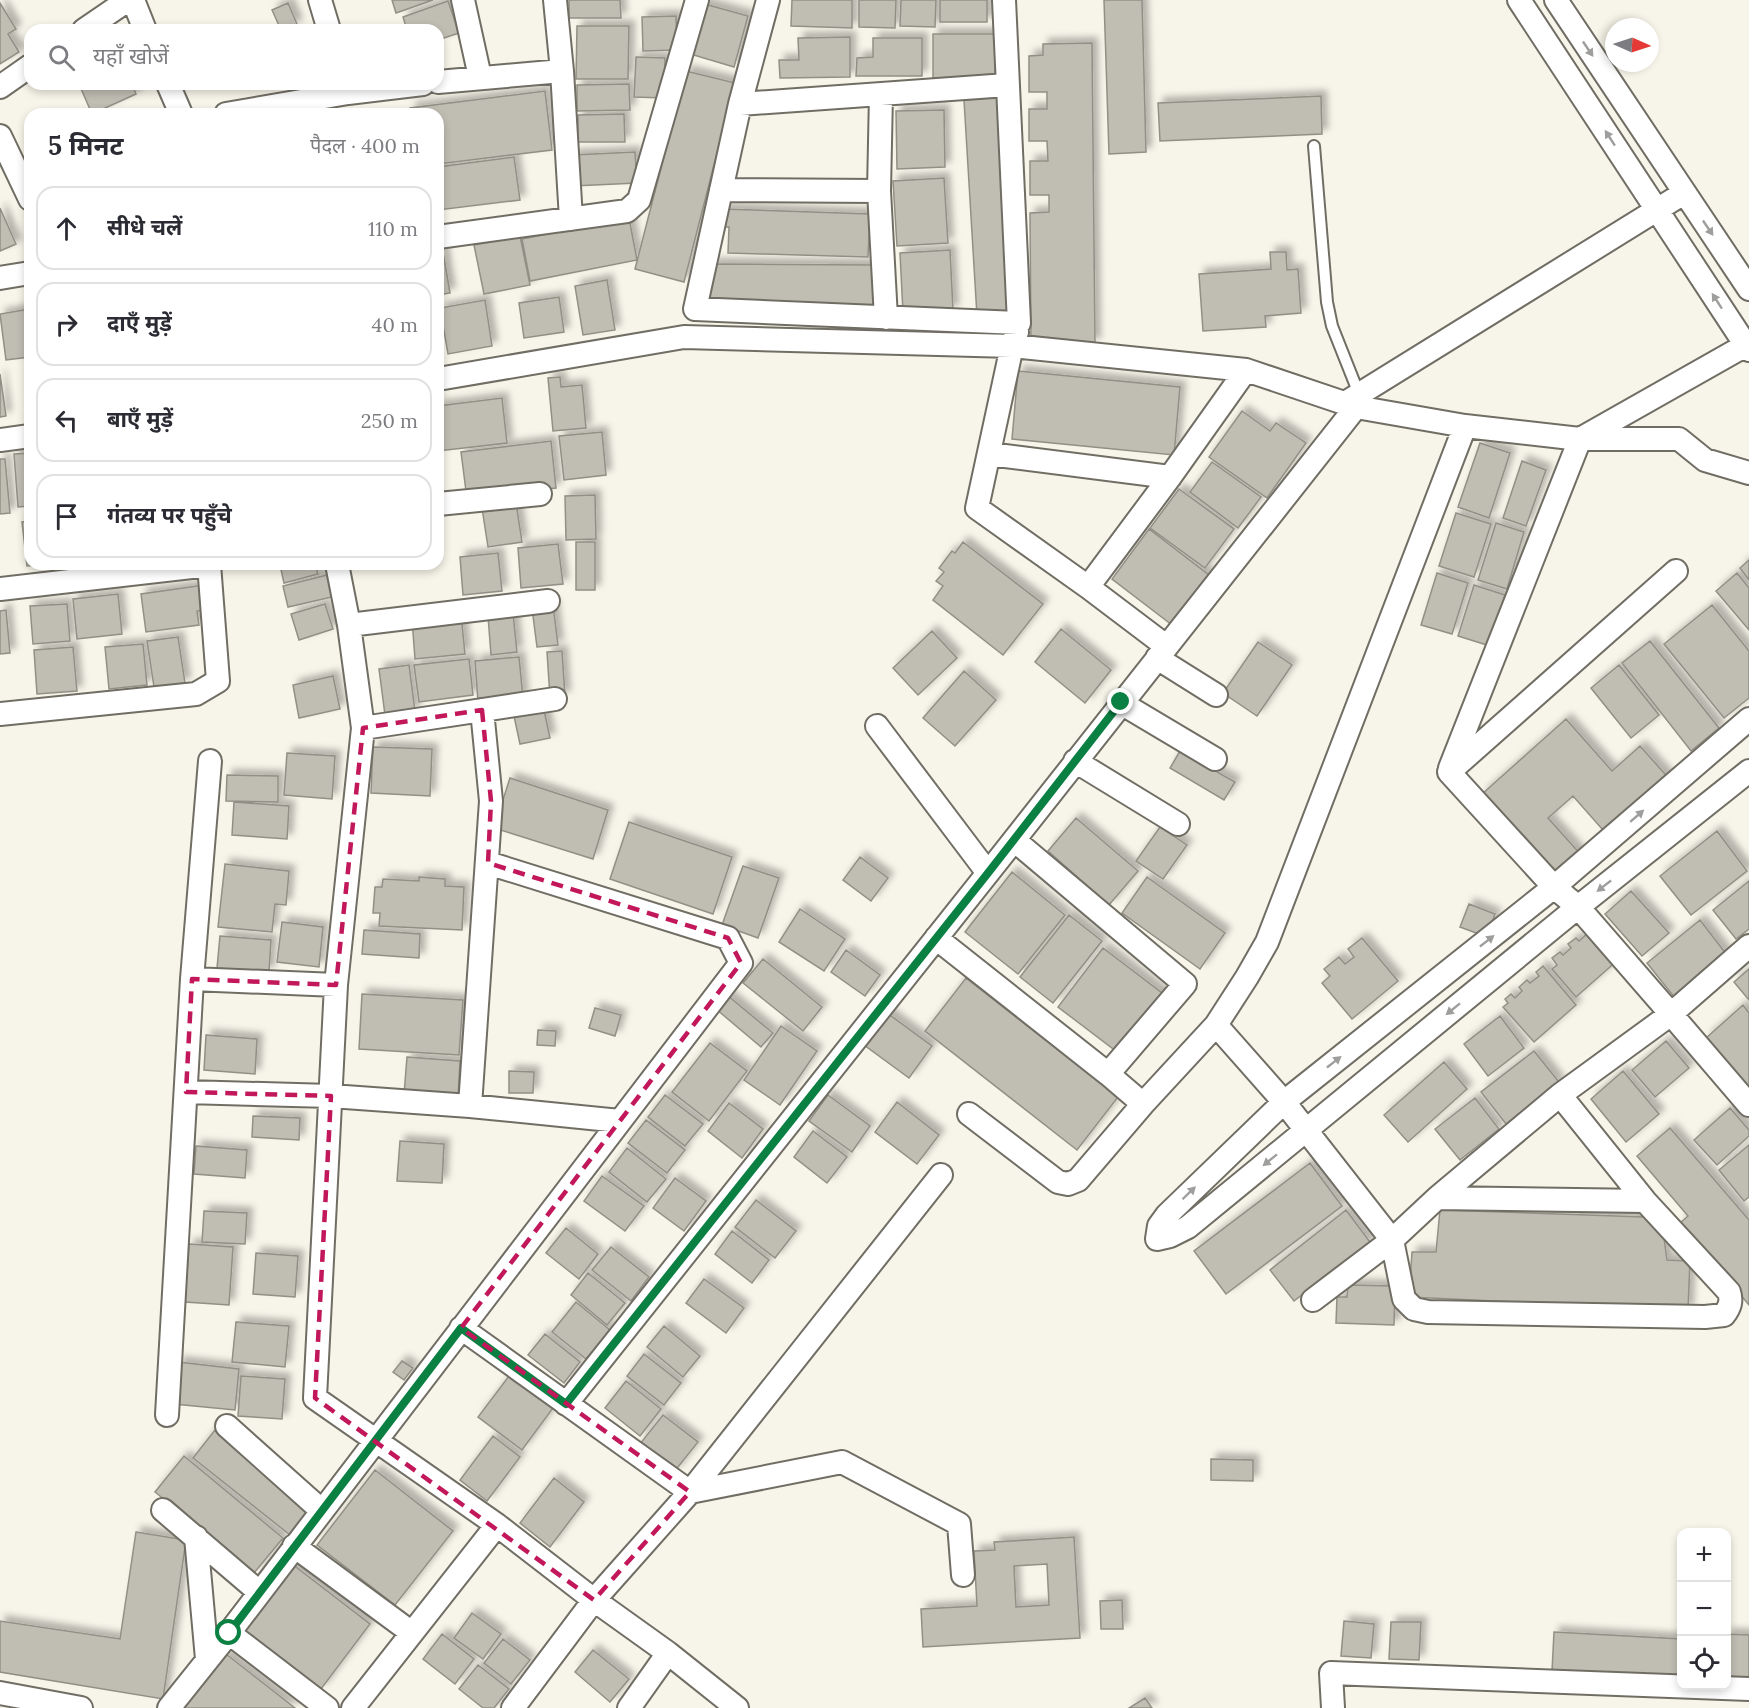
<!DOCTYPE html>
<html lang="hi">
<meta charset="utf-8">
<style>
body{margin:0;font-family:Lora,"Noto Sans Devanagari",serif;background:#f2f2f3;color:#2b2b33}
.controls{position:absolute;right:18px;bottom:18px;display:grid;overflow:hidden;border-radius:12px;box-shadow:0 3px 9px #0003}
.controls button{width:54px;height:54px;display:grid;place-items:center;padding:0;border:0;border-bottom:2px solid #e1e1e2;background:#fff;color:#2b2b33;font:30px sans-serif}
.compass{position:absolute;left:1605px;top:18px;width:54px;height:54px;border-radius:50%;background:#fff;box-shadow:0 3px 9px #0003;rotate:93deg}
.stop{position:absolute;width:18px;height:18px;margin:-14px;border:4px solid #0b8043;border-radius:50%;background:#fff}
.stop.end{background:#0b8043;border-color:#fff;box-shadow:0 2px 6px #0008}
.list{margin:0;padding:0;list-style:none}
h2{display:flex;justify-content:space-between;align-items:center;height:78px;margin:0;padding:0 24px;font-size:26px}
h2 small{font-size:20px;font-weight:400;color:#7c7c81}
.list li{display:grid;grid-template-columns:39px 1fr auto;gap:18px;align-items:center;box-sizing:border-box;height:84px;margin:0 12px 12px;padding:0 12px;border:2px solid #e1e1e2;border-radius:18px}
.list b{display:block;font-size:22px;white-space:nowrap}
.list em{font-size:20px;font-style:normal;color:#7c7c81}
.icon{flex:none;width:33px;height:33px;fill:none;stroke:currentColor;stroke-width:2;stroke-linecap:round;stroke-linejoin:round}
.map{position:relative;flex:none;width:1749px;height:1708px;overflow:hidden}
.search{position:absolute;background:#fff;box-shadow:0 3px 9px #0003;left:24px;top:24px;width:420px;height:66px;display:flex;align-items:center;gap:15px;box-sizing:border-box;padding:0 21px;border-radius:18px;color:#7c7c81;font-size:22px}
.panel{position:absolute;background:#fff;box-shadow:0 3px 9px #0003;left:24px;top:108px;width:420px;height:462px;border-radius:18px}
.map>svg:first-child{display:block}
.building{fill:#c0bdb3;stroke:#929086;stroke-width:1.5;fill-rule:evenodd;filter:url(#shadow)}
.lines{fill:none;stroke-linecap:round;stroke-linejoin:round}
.lane-casing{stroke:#706e64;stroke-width:14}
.street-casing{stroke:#706e64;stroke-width:26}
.lane{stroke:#fff;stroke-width:10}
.street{stroke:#fff;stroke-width:22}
.oneway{fill:#9e9e9c}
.route{stroke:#0b8043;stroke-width:8}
.marked{fill:none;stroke:#c2185b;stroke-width:4.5;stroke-dasharray:12 8;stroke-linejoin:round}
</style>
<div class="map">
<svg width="1749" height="1708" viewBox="0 0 1749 1708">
<defs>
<filter id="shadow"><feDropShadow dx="5.5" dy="-5.5" stdDeviation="3" flood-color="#0004"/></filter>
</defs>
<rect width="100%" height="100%" fill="#f7f4e9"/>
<path class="building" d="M392 0H433L396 13Z
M569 0H620L621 18H569Z
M792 0H852V28L791 26Z
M859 0H896L895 28 859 27Z
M901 0H936L935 27 900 26Z
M940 0H987V22H940Z
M1104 0H1142L1146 152 1109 154Z
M448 1 459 33 438 40V30H407L403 17Z
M0 3 16 29 8 34 19 52 0 64Z
M288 3 297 24 281 30 272 10Z
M701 3 748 16 734 67 687 53Z
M676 16 677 50 643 51 642 17Z
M577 26H629L628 79H576Z
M933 34H995V78H933Z
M850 37V77L780 78 779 60H799L798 38Z
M873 38H922V76H856L857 58 873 57Z
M1092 43 1095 343 1031 344 1030 213 1049 212V195H1030V161H1048L1047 141H1029V109H1047V92H1029V56L1043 55V44Z
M636 57 665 58 664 98 634 97Z
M686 71 735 83 684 282 635 269Z
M79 84H132L136 94 92 114Z
M629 84 630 110 577 111V85Z
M545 91 552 150 438 164V114H411L410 108Z
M1321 96 1322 134 1160 141 1158 103Z
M1003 97 1015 314 977 316 964 100Z
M944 110 945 167 897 169 896 111Z
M624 114 625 142H578V115Z
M635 152 637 183 573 186 572 155Z
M514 157 520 200 438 210V167Z
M944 178 948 243 897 246 893 181Z
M0 208 16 244 0 251Z
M723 209 870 214 868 257 728 253 729 227H722Z
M629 218 637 260 530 281 522 239Z
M520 236 530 285 484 294 474 245Z
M438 246H442L450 293 438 295Z
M950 250 953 310 903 313 900 253Z
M1270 252H1286L1287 270 1298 269 1301 313 1265 316 1266 327 1203 331 1199 274 1271 269Z
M711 264 876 265V307L710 306Z
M607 280 615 330 583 335 575 286Z
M559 297 564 332 524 338 519 303Z
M485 300 492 346 448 354 440 308Z
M30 309V357L6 360 0 314Z
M1018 371 1180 387 1174 455 1012 439Z
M0 374 6 416 0 417Z
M560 377 561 387 582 385 586 428 553 431 548 378Z
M502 398 507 443 438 451V406Z
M1242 411 1270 431 1276 423 1306 443 1267 498 1209 457Z
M602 432 606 475 564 480 559 436Z
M551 441 556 488 467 499 461 452Z
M1480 443 1510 453 1489 518 1458 507Z
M30 453V506L18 507 14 454Z
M0 459H5L10 513 0 514Z
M1522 461 1546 470 1526 526 1503 518Z
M1212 462 1261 497 1238 528 1190 492Z
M1179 489 1234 529 1205 568 1150 528Z
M595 495 596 539 566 540 565 496Z
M516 503 522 542 488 547 482 508Z
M1456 513 1491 524 1474 577 1439 566Z
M30 521V564H49L27 566 22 522Z
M1496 523 1524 532 1507 589 1478 580Z
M1149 529 1209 575 1172 625 1112 579Z
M576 542H595V590H576Z
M963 542 1043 604 1003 655 933 600 943 586 936 581 944 572 939 568 952 551 955 553Z
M558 544 563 584 521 588 518 548Z
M498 553 502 591 463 595 460 557Z
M1749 560V580L1740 568Z
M231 564H272L231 569Z
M283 564H315L318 574 284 583 280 565Z
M1437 573 1468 583 1452 634 1421 625Z
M1737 573 1749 588V630L1716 591Z
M327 575 332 597 288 607 283 586Z
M204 585 208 609 197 611 199 625 146 632 141 594Z
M1474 585 1505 595 1490 646 1458 636Z
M118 594 122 634 77 639 73 599Z
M67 604 70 641 33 644 30 606Z
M325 604 333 629 299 640 291 614Z
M553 605 558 645 537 647 532 608Z
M1712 605 1749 651V698L1724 718 1664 644Z
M6 610 10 653 0 654V611Z
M513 613 517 652 491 655 488 616Z
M461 614 465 654 415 659 412 619Z
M1061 629 1111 670 1085 703 1035 662Z
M932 631 957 658 918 695 893 668Z
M178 637 185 683 154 687 147 641Z
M1650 641 1719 728 1691 751 1622 663Z
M1258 642 1292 665 1257 716 1223 693Z
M143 644 147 685 109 689 105 647Z
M73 647 77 691 37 694 34 650Z
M562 651 565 696 550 697 547 652Z
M519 657 523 698 478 702 475 661Z
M469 659 473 695 419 702 414 665Z
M409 665 415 711 385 715 379 669Z
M1619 665 1659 715 1631 738 1591 688Z
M964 671 996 700 955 746 923 718Z
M333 676 340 709 299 718 293 685Z
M544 710 550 738 520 744 514 716Z
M1566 719 1612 771 1640 746 1673 783 1610 838 1573 796 1548 818 1583 857 1557 880 1482 794Z
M373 747 432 749 430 796 371 793Z
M1180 751 1235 782 1224 800 1170 768Z
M287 753 335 756 332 799 284 795Z
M227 775 278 776V802L226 801Z
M510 778 608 810 593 859 494 828Z
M234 802 289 806 287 839 232 835Z
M1076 818 1138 871 1109 905 1048 851Z
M629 822 732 857 713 914 610 879Z
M1160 827 1187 845 1163 879 1136 861Z
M1717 831 1747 871 1691 915 1660 876Z
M860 857 888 878 871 901 843 880Z
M225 864 289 871 286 905 275 904 272 932 218 927Z
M743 866 779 878 758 938 722 925Z
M1012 872 1065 915 1018 974 965 932Z
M419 877 445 879V886L464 887 462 930 379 926 380 913H373L375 887H382L383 879 419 881Z
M1147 877 1225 933 1200 969 1122 913Z
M1749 881V929L1736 939 1713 910Z
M1631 891 1669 933 1642 956 1605 914Z
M1469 904 1495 914 1487 937 1460 927Z
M800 909 845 939 824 971 779 942Z
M1069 915 1102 941 1053 1003 1020 977Z
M1700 920 1727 955 1675 998 1647 963Z
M282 922 323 927 319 967 277 962Z
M364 930 420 934 419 958 362 954Z
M1588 933 1619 959 1576 997 1552 969 1557 965 1552 958 1560 952 1563 955 1571 948 1568 944 1576 938 1579 941Z
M220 936 271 940 269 972 217 968Z
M1362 938 1398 981 1352 1019 1322 983 1330 976 1324 969 1339 957 1345 964 1354 957 1348 949Z
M1103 948 1166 996 1121 1055 1058 1007Z
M846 950 880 975 865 996 831 972Z
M763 959 822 1007 803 1031 743 983Z
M1543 966 1576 1005 1534 1042 1503 1007 1508 1003 1505 999 1511 994 1515 998 1522 991 1519 987 1527 980 1530 983 1539 976 1536 972Z
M1749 969V1000L1734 982Z
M966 978 1118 1097 1077 1150 925 1031Z
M362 994 463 1000 459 1055 359 1049Z
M727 995 773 1033 761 1047 716 1009Z
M1743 1005 1749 1013V1087L1706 1038Z
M595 1008 621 1015 615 1036 589 1028Z
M883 1010 932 1046 909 1078 860 1042Z
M1500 1016 1524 1048 1488 1076 1464 1044Z
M781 1026 817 1051 780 1105 744 1080Z
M538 1030 556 1031 555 1046 537 1045Z
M206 1035 257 1039 255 1074 204 1070Z
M1666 1041 1689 1068 1655 1097 1632 1070Z
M710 1043 747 1071 709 1121 672 1092Z
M1534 1051 1559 1082 1506 1124 1481 1092Z
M407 1057 460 1061 458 1098 404 1095Z
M1444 1062 1467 1089 1408 1142 1384 1115Z
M509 1071 534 1072 533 1093H509Z
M1623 1071 1659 1114 1626 1142 1591 1099Z
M665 1095 703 1124 685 1146 648 1117Z
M828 1095 870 1126 852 1152 809 1121Z
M1475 1098 1499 1129 1460 1160 1435 1129Z
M897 1102 939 1135 917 1164 875 1132Z
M729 1103 763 1129 742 1158 708 1131Z
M1730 1108 1749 1130V1136L1717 1165 1694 1140Z
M253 1116 300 1118 299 1140 252 1137Z
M646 1120 685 1150 667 1173 628 1143Z
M1670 1128 1749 1220V1305L1680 1223 1688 1216 1637 1156Z
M813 1131 847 1157 827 1183 794 1157Z
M400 1141 444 1144 442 1183 397 1181Z
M1749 1145V1197L1744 1201 1719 1170Z
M196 1146 247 1150 245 1178 194 1174Z
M627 1148 666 1179 647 1202 609 1172Z
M1310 1163 1342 1206 1226 1294 1194 1251Z
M602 1176 644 1206 625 1231 584 1201Z
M675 1178 706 1201 684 1231 653 1208Z
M756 1200 796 1231 775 1258 735 1227Z
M1346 1210 1370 1242 1294 1301 1270 1270Z
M1440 1210 1644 1217 1664 1238 1667 1260 1690 1261 1688 1310 1409 1297 1412 1252H1436Z
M204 1211 247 1213 245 1244 202 1242Z
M566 1228 598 1254 579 1279 546 1253Z
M732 1231 769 1260 752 1283 715 1254Z
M189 1244 233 1247 229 1305 185 1302Z
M611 1247 649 1277 631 1301 592 1270Z
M256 1253 298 1256 295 1297 253 1294Z
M588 1273 625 1303 607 1325 571 1295Z
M704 1279 744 1308 726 1333 686 1303Z
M1348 1285 1395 1286 1394 1325 1336 1323 1337 1297H1347Z
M576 1302 610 1330 586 1359 552 1332Z
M236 1322 289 1326 285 1367 232 1362Z
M664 1326 700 1356 683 1377 647 1347Z
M545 1334 580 1362 564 1383 528 1355Z
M644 1354 681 1383 664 1405 627 1376Z
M402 1361 413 1368 404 1380 393 1372Z
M178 1362 239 1369 235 1410 174 1404Z
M241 1376 285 1379 282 1419 238 1416Z
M509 1376 553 1408 522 1450 478 1417Z
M626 1381 661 1409 640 1436 605 1408Z
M663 1415 698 1442 674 1472 639 1445Z
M215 1430 312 1508 290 1535 193 1458Z
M493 1436 520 1457 487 1501 460 1480Z
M184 1456 283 1538 254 1573 155 1492Z
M1211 1459 1253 1460V1481L1211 1480Z
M375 1470 453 1531 395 1605 317 1545Z
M554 1478 584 1502 550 1547 520 1523Z
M136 1532 186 1540 163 1699 0 1672V1621L120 1639Z
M1074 1537 1080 1638 923 1647 921 1609 977 1606 974 1551 995 1550 994 1542ZM1047 1564 1049 1605 1016 1607 1014 1566Z
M292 1564 370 1624 321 1689 243 1629Z
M1122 1600 1123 1629H1101L1100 1601Z
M472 1613 501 1634 483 1659 454 1638Z
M1344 1621 1374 1624 1371 1658 1341 1656Z
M1391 1622H1421L1419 1660 1389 1659Z
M1554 1632 1682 1639 1680 1678 1552 1671Z
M442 1634 474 1659 455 1684 423 1659Z
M1726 1634 1749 1635V1679L1726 1678Z
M503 1639 530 1660 511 1684 484 1663Z
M593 1650 629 1679 610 1702 575 1672Z
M226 1654 295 1708H183Z
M478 1665 509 1689 494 1708H483L459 1689Z
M1145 1698 1152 1708H1129Z"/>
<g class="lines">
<defs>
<path id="lane" d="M1314 146 1327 302 1332 326 1359 394"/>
<path id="street" d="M133 0 145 30
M320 0 329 30
M463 0 480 77
M555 0 562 71 571 219
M768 0 740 104 695 309 1019 323 1004 0
M1519 0 1749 350
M1556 0 1749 289
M84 30 128 0
M438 82 562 71
M168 84 181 114
M0 87 30 66
M881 94 879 191 886 318
M740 104 1007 85
M226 114 348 93 423 84
M0 136 30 199
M721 190 879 191
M438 237 627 211 639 200 697 0
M0 278 30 273
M1017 332 1012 346 977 508 1088 587 1170 477 1246 370
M438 379 684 337 1012 346 1246 370 1356 407 1465 426 1580 439H1679L1705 460 1749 473
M1345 403 1684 193
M0 440 30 436
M989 454 1170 477
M438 504 540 494
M337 564 349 625 363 728 336 985 315 1398 497 1525 594 1600 668 1653 737 1708
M1676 571 1449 772 1554 887 1578 907 1671 1014 1749 1105
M1088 587 1166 646
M0 589 209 565
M349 625 548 601
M1157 658 1216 695
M1121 703 1215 759
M0 714 196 694 218 681 209 564
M1749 719 1554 887 1284 1102 1167 1215 1159 1226 1157 1239 1170 1236 1188 1227 1578 907 1749 771
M877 726 988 873
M363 728 555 699
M1075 761 1178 824
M1450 768 1580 439 1746 345
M1014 840 1185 984 1108 1074
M936 938 1108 1074 1143 1104
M192 979 336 985
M1216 1025 1284 1102 1392 1240 1404 1299 1414 1309 1428 1312 1705 1317 1724 1315C1730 1307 1732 1301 1729 1292L1645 1201 1560 1095
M186 1092 331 1096 470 1106 620 1121
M470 1106 491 801 482 710
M969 1114 1058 1182 1068 1184 1078 1180 1143 1104 1216 1025 1247 977 1267 942 1465 426
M1437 1198 1645 1201
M1313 1300 1392 1240 1437 1198 1560 1095 1671 1014 1749 946
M461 1328 690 1492 842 1462 959 1524 963 1575
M566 1404 988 873 1356 407
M167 1415 192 979 210 761
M227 1426 321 1510
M163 1510 259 1592
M196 1537 207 1659
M294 1546 412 1633
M229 1633 327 1708
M0 1693 81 1708
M169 1708 229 1633 741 963 728 938 488 863
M353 1708 497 1525
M513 1708 594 1600 690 1492 941 1175
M629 1708 668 1653
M1333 1708 1331 1673 1749 1689"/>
</defs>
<use href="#lane" class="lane-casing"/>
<use href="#street" class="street-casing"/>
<use href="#lane" class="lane"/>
<use href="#street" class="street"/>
</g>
<defs><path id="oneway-solid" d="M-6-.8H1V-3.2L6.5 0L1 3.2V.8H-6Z" transform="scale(1.5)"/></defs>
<g class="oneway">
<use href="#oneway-solid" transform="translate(1588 49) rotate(56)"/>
<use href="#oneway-solid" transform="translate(1610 138) rotate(-123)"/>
<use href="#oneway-solid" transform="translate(1708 228) rotate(56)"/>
<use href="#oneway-solid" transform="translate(1717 301) rotate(-123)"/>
<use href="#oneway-solid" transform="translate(1637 816) rotate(-41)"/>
<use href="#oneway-solid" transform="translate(1604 886) rotate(142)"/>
<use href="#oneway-solid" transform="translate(1487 941) rotate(-38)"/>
<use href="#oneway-solid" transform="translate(1453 1009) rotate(141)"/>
<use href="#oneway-solid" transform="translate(1334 1062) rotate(-38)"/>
<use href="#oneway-solid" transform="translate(1270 1160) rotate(141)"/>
<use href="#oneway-solid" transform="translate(1189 1193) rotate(-44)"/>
</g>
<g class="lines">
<path class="route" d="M229 1633 461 1328 566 1404 988 873 1121 702"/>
</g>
<path class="marked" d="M482 710 491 801 488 863 728 938 741 963 461 1328 690 1492 594 1600 315 1398 331 1096 186 1092 192 979 336 985 363 728Z"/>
</svg>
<div class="controls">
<button>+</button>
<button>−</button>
<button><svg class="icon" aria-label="locate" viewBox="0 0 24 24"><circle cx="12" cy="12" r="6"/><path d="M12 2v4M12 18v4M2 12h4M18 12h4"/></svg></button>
</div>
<svg class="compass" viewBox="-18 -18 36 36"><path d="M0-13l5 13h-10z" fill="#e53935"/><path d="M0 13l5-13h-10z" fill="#7c7c81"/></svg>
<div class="stop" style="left:229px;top:1633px"></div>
<div class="stop end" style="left:1121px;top:702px"></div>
<div class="search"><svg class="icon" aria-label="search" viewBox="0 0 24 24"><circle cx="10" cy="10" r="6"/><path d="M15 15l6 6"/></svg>यहाँ खोजें</div>
<section class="panel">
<h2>5 मिनट<small>पैदल · 400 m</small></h2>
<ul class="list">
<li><svg class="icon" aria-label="ahead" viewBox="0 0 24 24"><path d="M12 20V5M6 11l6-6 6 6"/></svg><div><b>सीधे चलें</b></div><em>110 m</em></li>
<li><svg class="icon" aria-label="right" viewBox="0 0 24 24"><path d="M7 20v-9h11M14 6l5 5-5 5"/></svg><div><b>दाएँ मुड़ें</b></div><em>40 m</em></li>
<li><svg class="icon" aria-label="left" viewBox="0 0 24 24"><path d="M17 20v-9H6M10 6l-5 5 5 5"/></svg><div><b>बाएँ मुड़ें</b></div><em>250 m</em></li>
<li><svg class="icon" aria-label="arrive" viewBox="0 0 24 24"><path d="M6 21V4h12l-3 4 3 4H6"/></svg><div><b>गंतव्य पर पहुँचे</b></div></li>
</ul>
</section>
</div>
